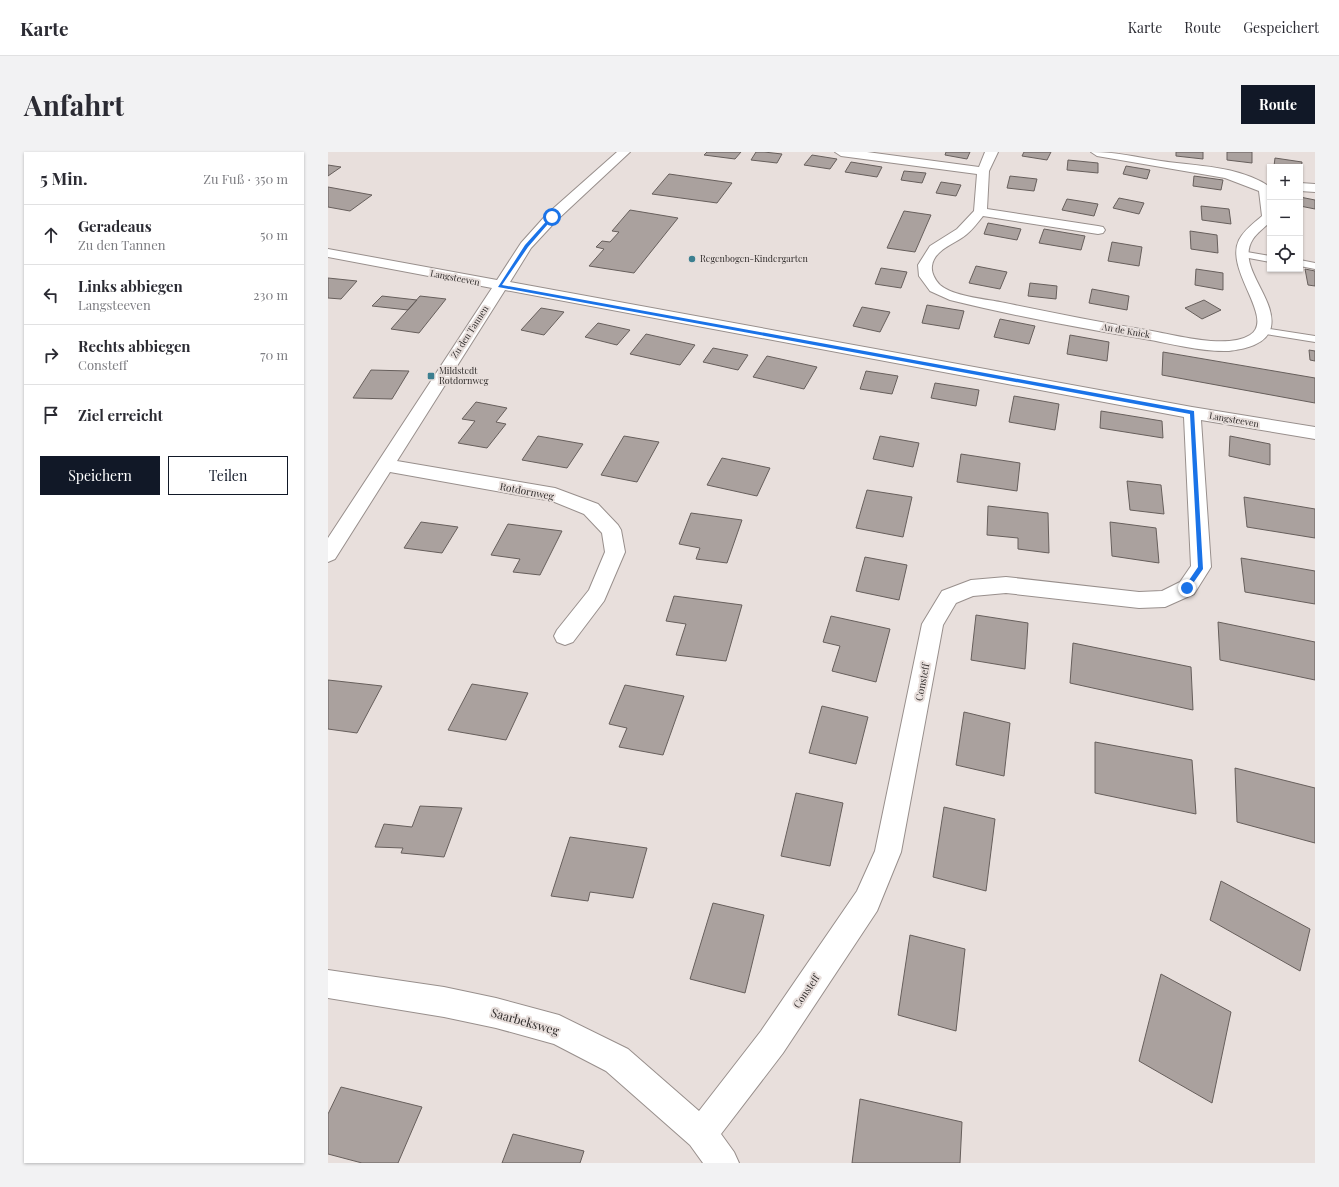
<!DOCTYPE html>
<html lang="de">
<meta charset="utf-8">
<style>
body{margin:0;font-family:"Playfair Display",serif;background:#f2f2f3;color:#2b2b33}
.controls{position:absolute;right:12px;top:12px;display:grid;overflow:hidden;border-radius:0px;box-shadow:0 1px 3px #0004}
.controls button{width:36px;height:36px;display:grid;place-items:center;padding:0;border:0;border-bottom:1px solid #e1e1e2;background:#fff;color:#2b2b33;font:20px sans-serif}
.stop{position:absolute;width:12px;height:12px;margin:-9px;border:3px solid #1a73e8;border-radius:50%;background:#fff}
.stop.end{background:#1a73e8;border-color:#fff;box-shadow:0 1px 4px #0008}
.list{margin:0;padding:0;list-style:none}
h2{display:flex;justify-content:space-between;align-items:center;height:52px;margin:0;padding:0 16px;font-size:17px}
h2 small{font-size:13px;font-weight:400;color:#7c7c81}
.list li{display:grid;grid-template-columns:26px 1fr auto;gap:12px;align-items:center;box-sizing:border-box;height:60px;padding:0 16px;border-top:1px solid #e1e1e2}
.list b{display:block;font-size:15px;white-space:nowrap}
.list p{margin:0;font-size:13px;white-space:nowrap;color:#7c7c81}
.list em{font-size:13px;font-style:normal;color:#7c7c81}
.actions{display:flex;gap:8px;padding:12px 16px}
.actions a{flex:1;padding:9px 0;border:1px solid #111827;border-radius:0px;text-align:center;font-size:14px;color:#111827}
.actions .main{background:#111827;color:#fff}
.icon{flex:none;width:22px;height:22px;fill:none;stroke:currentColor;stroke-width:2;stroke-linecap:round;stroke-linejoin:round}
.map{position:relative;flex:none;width:987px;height:1011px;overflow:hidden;border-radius:0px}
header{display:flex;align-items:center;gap:24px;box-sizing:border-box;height:56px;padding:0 20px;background:#fff;border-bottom:1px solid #e1e1e2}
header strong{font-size:19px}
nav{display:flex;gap:22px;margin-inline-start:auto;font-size:14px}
.intro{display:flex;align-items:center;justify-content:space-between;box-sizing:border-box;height:96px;padding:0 24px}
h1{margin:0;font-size:28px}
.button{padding:10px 18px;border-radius:0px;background:#111827;color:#fff;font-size:14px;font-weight:700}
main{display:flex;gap:24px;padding:0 24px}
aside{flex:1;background:#fff;border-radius:0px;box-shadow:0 1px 3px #0004}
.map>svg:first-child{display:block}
.building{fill:#aaa19e;stroke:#675f5c}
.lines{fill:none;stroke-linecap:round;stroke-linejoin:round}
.lane-casing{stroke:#988f8c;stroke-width:2}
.street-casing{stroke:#988f8c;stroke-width:2}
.lane{fill:#fff;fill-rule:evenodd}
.street{fill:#fff;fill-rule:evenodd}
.route{fill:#1a73e8}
.poi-dot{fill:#3c7f90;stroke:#e8dfdc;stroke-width:1.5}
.labels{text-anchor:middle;stroke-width:4;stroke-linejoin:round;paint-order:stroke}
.far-poi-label{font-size:9px;fill:#2f2b2a;stroke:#e8dfdc;text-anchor:start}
.far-street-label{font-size:9px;fill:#2f2b2a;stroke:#e8dfdc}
.street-label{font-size:10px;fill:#2f2b2a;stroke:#e8dfdc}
.near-street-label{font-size:12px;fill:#2f2b2a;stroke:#e8dfdc}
</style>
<header>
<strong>Karte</strong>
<nav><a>Karte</a><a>Route</a><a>Gespeichert</a></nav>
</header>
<div class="intro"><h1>Anfahrt</h1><a class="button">Route</a></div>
<main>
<aside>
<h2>5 Min.<small>Zu Fuß · 350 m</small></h2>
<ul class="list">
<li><svg class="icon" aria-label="ahead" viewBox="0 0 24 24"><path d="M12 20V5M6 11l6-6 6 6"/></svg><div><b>Geradeaus</b><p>Zu den Tannen</p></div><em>50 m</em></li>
<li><svg class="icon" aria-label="left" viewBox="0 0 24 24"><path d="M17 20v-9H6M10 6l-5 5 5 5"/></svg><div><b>Links abbiegen</b><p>Langsteeven</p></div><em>230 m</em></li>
<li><svg class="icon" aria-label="right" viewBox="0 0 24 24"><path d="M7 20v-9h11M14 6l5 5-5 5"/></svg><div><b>Rechts abbiegen</b><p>Consteff</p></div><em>70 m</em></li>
<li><svg class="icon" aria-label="arrive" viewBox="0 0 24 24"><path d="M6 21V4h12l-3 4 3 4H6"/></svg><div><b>Ziel erreicht</b></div></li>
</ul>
<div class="actions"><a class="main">Speichern</a><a>Teilen</a></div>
</aside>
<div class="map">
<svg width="987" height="1011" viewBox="0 0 987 1011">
<rect width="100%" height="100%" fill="#e8dfdc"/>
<path class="building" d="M379 0H413L407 7 376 3Z
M428 0H436L454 2 449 11 423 8Z
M618 0H642L639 7 617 3Z
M696 0H723L719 8 694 4Z
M848 0H875V7L848 4Z
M899 0H924V11L899 8Z
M484 3 509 7 502 17 476 13Z
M947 6 974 10 973 18 972 15 946 14Z
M740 8 770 11V21L739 18Z
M523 10 554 15 549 25 517 20Z
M0 13 13 15 0 24Z
M798 14 822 18 819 27 795 22Z
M576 19 598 21 594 31 573 28Z
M341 22 404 31 389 51 324 42Z
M682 24 709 27 706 39 679 36Z
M866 24 895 28 893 38 865 34Z
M613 30 633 33 628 44 608 41Z
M0 35 44 43 22 59 0 55Z
M972 45 987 48V57L972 54Z
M791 46 816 51 811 62 785 56Z
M739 47 770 52 766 64 734 58Z
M873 54 901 57 903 72 874 68Z
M302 58 350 66 306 121 261 114 276 97 268 95 274 89 282 90 291 80 284 79Z
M576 59 603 63 587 100 559 96Z
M660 71 693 77 689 88 656 82Z
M716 77 757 84 753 98 711 91Z
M862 79 889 83 890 101 863 97Z
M784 90 814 95 811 114 780 109Z
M648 114 679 120 672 137 641 131Z
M553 116 579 120 573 136 547 132Z
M868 117 895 121V138L867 133Z
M977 117 987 119V134L980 133Z
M0 126 29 129 13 147 0 146Z
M702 131 729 134 728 147 700 144Z
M764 137 801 144 799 158 761 151Z
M54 144 89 148 80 158 44 154Z
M92 144 118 147 91 181 63 177Z
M876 148 893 158 874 167 857 156Z
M599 153 636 159 631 177 594 171Z
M534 155 562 160 552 180 525 174Z
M213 156 236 160 216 183 193 178Z
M672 167 707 174 701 192 666 185Z
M270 171 302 178 289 193 257 185Z
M318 182 367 193 352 213 302 202Z
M742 183 781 190 779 209 739 202Z
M385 196 420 203 410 218 375 210Z
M981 198 987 199V209L982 208Z
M835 200 987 226V251L834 223Z
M439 204 489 215 476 237 425 225Z
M43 218 81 219 64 247 25 246Z
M538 219 570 224 564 242 532 237Z
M607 231 651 238 648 254 603 246Z
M686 244 731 252 727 278 681 270Z
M148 250 179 256 168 270 178 272 159 296 130 291 147 269 134 267Z
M773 259 834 269 835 286 772 276Z
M210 284 255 292 239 316 194 308Z
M296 284 331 290 309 330 273 323Z
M552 284 591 291 585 315 545 307Z
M902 284 942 292V313L901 304Z
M633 302 692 311 689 339 629 330Z
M394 306 442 316 429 344 379 333Z
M799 329 833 333 836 362 802 358Z
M539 338 584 345 575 385 528 376Z
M916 345 987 357V386L919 375Z
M660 354 720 361 721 401 690 397V386L659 383Z
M363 361 414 368 399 411 368 407 372 396 351 392Z
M93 370 130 375 114 401 76 396Z
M782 370 828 376 831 411 784 404Z
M180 372 234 379 212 423 185 420 192 407 163 403Z
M537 405 579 413 571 448 528 439Z
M913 406 987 419V452L917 440Z
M346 444 414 453 398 509 348 503 358 472 338 469Z
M648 463 700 471 697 517 643 508Z
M503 464 562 477 548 530 504 519 512 494 495 490Z
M890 470 987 490V528L892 508Z
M745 491 863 515 865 558 742 531Z
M0 528 54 534 29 581 0 577Z
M144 532 200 541 178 588 120 578Z
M297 533 356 544 335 603 291 595 299 576 281 572Z
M494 554 540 565 528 612 481 601Z
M636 560 682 571 676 624 628 613Z
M767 590 864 608 868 662 767 641Z
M907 616 987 636V691L909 670Z
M468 641 515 651 502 714 453 704Z
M92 654 134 656 116 705 73 701 75 696 47 695 56 672 84 675Z
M616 655 667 667 658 739 605 725Z
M242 685 319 696 305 746 262 740 260 749 223 744Z
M893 729 982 777 972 819 882 768Z
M385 751 436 763 417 841 362 827Z
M582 783 637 797 628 879 570 863Z
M833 822 903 860 884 951 811 909Z
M13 935 94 955 70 1011H34L0 1002V962Z
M532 947 634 970 632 1011H524Z
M185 982 256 999 252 1011H174Z"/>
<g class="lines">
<defs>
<path id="lane" d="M913 99 942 104V110L910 104V100Z
M972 108 987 111V117L972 114Z
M935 176 987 184V190L931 181 930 179 931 177Z"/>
<path id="street" d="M289 0H302L229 68 203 96 182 130 864 255 987 275V287L873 268 883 415 866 442 837 455 811 456 678 441 645 444 628 451 615 473 573 700 549 759 455 901 393 982 406 1000 411 1011H375L362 993 278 919 226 892 168 876 116 865 0 846V818L116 835 168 846 231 863 300 897 371 959 433 879 529 739 547 699 594 472 614 439 643 428 678 425 811 440 834 439 852 430 863 414 856 265 177 138 69 309 227 336 270 352 290 373 293 378 297 400 276 449 245 490 237 493 229 490 226 484 229 478 261 438 277 400 274 381 256 362 224 349 62 320 7 407 0 410V386L164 136 0 105V97L169 128 193 91 219 62Z
M507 0H539L651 15 657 0H670L661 19 659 57 770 74 775 75 777 78 775 81 770 82 655 64C650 70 645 77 639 82 628 92 606 97 604 114 603 120 607 128 612 133 625 144 656 147 672 150 721 160 769 170 818 178 844 182 898 198 922 183 948 167 896 118 911 88 916 78 926 71 934 64L931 39 897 26 769 4 763 0C789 0 808 5 833 9 868 14 912 14 942 35V70C936 76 929 81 925 87 907 114 949 146 943 175 939 193 916 197 901 199 874 200 845 192 817 187 752 176 686 164 622 148L602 139 591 124 590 113 602 94 629 77 646 59 649 22 513 4Z
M972 31 987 32V40L972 39Z"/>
</defs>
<use href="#lane" class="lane-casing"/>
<use href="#street" class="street-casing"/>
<use href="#lane" class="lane"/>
<use href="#street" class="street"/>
</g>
<path class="route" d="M223 64 226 65 200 95 174 133 866 259 875 417 861 437H857V434L870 415 862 262 170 135 197 93Z"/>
<g class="poi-dot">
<circle cx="364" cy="107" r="4"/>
<rect x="99" y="220" width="8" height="8" rx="2"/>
</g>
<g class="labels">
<g class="far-poi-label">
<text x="372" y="110">Regenbogen-Kindergarten</text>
<text x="111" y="222">Mildstedt<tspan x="111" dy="10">Rotdornweg</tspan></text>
</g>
<g class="far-street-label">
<text transform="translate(127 126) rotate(11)" y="3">Langsteeven</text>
<text transform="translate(798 179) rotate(10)" y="3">An de Knick</text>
<text transform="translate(142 180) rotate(-57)" y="3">Zu den Tannen</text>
<text transform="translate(906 268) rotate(10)" y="3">Langsteeven</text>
</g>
<g class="street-label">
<text transform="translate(199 339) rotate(11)" y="4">Rotdornweg</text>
<text transform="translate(594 530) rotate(-79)" y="4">Consteff</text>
<text transform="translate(478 839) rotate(-56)" y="4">Consteff</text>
</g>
<g class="near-street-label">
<text transform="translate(197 870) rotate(16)" y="4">Saarbeksweg</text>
</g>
</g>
</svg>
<div class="controls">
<button>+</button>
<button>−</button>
<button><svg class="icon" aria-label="locate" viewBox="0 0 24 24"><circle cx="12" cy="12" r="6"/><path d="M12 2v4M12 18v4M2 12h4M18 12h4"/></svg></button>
</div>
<div class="stop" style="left:224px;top:65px"></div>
<div class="stop end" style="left:859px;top:436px"></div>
</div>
</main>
